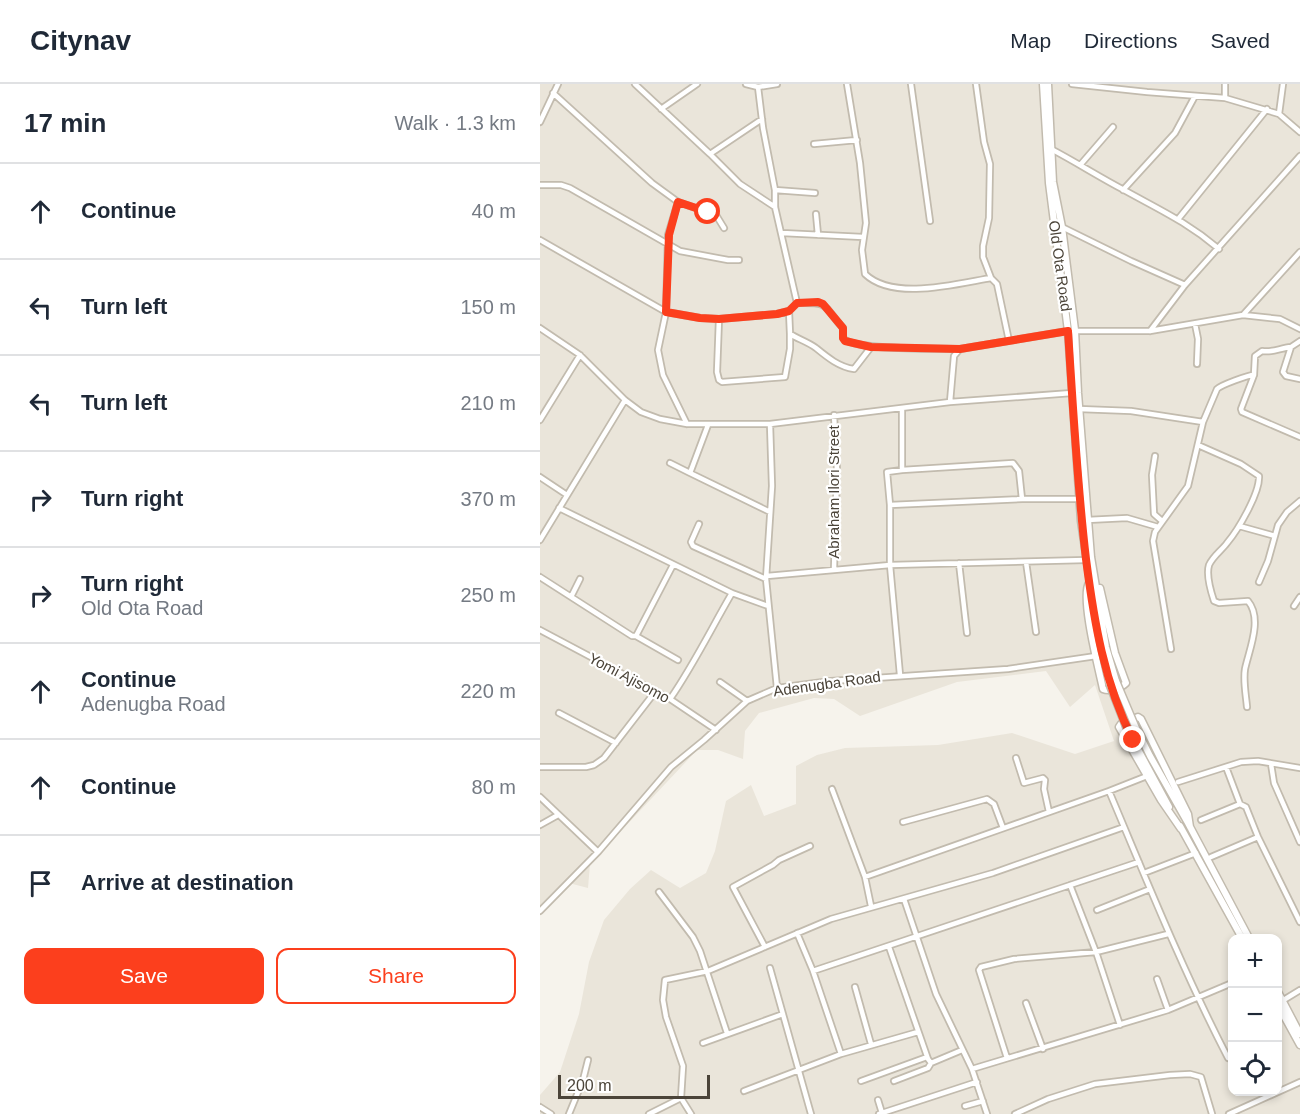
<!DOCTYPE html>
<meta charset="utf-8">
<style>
body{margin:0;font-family:Helvetica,sans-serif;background:#f6f6f7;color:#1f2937}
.controls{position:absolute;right:18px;bottom:18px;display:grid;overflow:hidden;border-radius:12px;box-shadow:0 3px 9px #0003}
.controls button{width:54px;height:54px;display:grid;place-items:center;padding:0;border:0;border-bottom:2px solid #e0e1e3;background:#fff;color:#1f2937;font:30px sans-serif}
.scale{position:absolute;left:18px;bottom:15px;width:152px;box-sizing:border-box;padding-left:6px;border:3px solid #4b4439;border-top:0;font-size:16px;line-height:21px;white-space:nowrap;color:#4b4439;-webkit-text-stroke:4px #fff;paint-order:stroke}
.stop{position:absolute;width:18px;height:18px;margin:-14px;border:4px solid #fc3f1d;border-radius:50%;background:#fff}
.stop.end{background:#fc3f1d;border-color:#fff;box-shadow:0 2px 6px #0008}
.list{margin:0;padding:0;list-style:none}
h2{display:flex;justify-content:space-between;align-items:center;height:78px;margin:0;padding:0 24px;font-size:26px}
h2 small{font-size:20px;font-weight:400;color:#747a83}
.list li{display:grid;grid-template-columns:39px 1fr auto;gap:18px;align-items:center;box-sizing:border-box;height:96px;padding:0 24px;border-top:2px solid #e0e1e3}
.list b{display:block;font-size:22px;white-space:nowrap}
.list p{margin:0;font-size:20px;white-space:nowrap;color:#747a83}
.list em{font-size:20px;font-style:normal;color:#747a83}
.actions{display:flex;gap:12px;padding:18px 24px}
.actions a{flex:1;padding:14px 0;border:2px solid #fc3f1d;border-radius:12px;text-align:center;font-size:21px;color:#fc3f1d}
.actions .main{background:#fc3f1d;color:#fff}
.icon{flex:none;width:33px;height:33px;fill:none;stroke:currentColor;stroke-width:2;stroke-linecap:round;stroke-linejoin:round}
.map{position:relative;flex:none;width:760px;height:1030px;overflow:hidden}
header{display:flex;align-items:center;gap:36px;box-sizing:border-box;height:84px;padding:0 30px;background:#fff;border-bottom:2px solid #e0e1e3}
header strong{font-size:28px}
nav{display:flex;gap:33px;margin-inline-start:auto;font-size:21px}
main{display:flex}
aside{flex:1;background:#fff}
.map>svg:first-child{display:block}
.residential{fill:#eae5da;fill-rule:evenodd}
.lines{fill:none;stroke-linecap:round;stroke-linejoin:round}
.minor-casing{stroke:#c2bbae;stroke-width:8}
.tertiary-casing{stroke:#c2bbae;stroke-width:9}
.minor{stroke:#fff;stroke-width:4.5}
.tertiary{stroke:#fff;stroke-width:6}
.tertiary-bridge-casing{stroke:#c2bbae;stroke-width:9;stroke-linecap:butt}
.tertiary-bridge{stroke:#fff;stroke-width:6}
.route{stroke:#fc3f1d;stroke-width:8}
.labels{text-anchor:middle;stroke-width:4.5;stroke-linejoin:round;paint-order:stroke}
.street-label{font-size:15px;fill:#4b4439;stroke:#fff}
</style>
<header>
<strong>Citynav</strong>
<nav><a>Map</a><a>Directions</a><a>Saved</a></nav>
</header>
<main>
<aside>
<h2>17 min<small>Walk · 1.3 km</small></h2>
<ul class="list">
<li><svg class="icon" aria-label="ahead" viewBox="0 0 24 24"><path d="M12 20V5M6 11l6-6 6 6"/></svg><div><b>Continue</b></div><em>40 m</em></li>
<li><svg class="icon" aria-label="left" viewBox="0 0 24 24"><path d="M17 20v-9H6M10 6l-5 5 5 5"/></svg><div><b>Turn left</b></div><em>150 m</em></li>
<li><svg class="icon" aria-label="left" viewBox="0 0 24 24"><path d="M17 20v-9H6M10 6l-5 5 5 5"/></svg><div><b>Turn left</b></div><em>210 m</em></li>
<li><svg class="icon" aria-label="right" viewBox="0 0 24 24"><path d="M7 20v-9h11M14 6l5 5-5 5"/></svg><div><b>Turn right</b></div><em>370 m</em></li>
<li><svg class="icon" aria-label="right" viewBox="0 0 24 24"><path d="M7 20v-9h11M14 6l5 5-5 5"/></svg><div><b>Turn right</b><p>Old Ota Road</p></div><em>250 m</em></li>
<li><svg class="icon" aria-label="ahead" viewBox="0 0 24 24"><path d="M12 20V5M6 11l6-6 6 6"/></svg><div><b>Continue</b><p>Adenugba Road</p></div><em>220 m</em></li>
<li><svg class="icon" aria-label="ahead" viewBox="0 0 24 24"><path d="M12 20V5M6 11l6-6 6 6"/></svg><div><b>Continue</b></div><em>80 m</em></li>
<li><svg class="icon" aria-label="arrive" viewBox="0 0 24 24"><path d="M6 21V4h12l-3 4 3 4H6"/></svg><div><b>Arrive at destination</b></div></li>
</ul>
<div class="actions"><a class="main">Save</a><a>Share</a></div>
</aside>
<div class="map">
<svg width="760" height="1030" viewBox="0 0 760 1030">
<rect width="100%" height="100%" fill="#f6f3ec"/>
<path class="residential" d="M0 0H760V1030H0V1011L20 988 39 930 49 878 64 836 90 805 111 786 140 804 166 789 175 767 186 717 211 701 224 732 256 720V682L277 671 305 664 398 661 472 649 535 670 574 657 555 601 530 623 506 587 417 598 320 632 294 615 274 614 219 629 205 647 203 675 178 666H157L50 780 48 804 25 798 0 824ZM692 854H738V1008H692Z"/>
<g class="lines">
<defs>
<path id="minor" d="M95 0 170 70 200 100 235 123
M206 0 218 3 237 0
M307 0 320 79 326 139 322 166 325 190C353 217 416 200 451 194
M371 0 390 137
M436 0 444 58 450 80 449 134 443 162V173L451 194 457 200 469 257
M532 0 607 8 685 14 739 30 760 48
M13 9 112 99 138 118 176 131 184 144
M685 14V0
M121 25 157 0
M739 30 743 0
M0 38 18 0
M274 60 317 56
M511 65C536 78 559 93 584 106 620 126 647 138 679 165
M170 70 222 35
M541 80 573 43
M0 101H21L30 104 140 167 188 176H199
M235 106 275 109
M583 106 635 49 655 12
M138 118 128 151 126 228 118 266 123 291 147 340
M276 130 278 151
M639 134 727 25
M522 143 591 177 645 201
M242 149 323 153
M0 156 126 228 160 234 179 235 237 230 249 227 257 219 235 123V106L223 44 218 3
M257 219C291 218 282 221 303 244V254C313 267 399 264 419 265
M249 227 250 250C258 255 268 258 276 264 287 273 299 283 314 285L331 263
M703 231 760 168
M179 235 177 288 179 296 182 298 245 293 250 265V250
M655 240 658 255 657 280
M0 244 40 271 85 316 101 328 120 335 147 340H230L410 318 532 309
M610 247 645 201 760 72
M760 257 751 263 743 288 746 292 760 295
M714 291 701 325 702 328 760 353
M410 318 414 272 420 265 528 247H610L703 231 740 235 760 245
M539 325 591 327 663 338
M0 336 40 271
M230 340 232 402 226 495 237 604
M168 341 150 389 230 428
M658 361 701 380 719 392C720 409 698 446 687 459 682 466 673 472 669 481 666 491 671 508 674 517L679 519 708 517C723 535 709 566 705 585 703 597 706 611 707 623
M615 372 612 391 614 430 622 437
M130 379 150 389
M362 386V325
M0 393 27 411
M350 421 482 415H540
M19 424 192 509 228 522
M547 436 587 434 618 443
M159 440 151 458 153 462 226 495
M699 442 735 452
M0 456 85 316
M486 478 496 548
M419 479 427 549
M294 485 297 386 294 331
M227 492 350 481 546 476
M0 493 92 552H96L138 576
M719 498 728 477 738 441 747 428 760 417
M31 513 40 495
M754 522 760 513
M0 546 130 615 176 646
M96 552 133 481
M631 565 613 457 615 448 648 402 663 338 677 305C681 301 708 291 714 291L715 272 722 267C732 269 740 264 751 263
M360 591 350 481V421L347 388 362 386 473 379 479 387 482 415
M180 598 207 617
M130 615C153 582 171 545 192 509
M19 629 76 659
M476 674 484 699 503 694 505 696 504 705 509 728
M731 680 734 699 760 758
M0 683H46L54 681 64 674 115 608
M686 683 700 720 706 723 718 753 760 838
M638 698 701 678 718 677 760 684
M292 705 325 793 331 822
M569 707C607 797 643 887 688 974
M0 713 58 768
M661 736 700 720
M363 738 447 715 454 720 463 744
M0 741 18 731
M671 773 718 753
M604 789 656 769
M325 793 569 707 607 692
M530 801 556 868 580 941
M119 808 153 853 160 867 187 949
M364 815 396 910 432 985 447 1030
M557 826 610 805
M0 827 58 768 131 683 164 656 207 617 237 604 291 597 468 585 556 572
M257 849 273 887 301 970
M225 863 193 803 233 781 239 776 270 762
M349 863 388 975 391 979 422 966
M230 884 271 1030
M273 887 599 778
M617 895 628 926
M315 903 331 960
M742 917 760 906
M486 919 503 965
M163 959 243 930
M467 974 439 886 441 883 474 875 556 868 628 850
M432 985 628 926 692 899
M321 997 387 973
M354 997 388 984 391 979
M204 1007 301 970 378 948
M338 1016 342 1029
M425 1022 443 1017
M0 1023 11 1030
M29 1030 43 996 48 976
M109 1030 141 1014
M151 1030 141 1014 143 982 126 933 123 916 125 896 168 887 291 835 453 789 584 743
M339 1030 437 998
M475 1030 508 1015 555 1000 630 991 650 990 661 993 672 1030
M689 1030 760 998"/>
<path id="tertiary" d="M503 0 509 99 528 247 541 437 558 551 569 599
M508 0 513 98 522 143 535 246 538 309 551 473 566 563 576 597
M549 499C540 513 559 586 563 605 570 608 581 604 586 599L575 569 560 504
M595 642 610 672 648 739 709 854
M587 645 629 723
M640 742 702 854
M641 745 621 716 579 643 581 640 598 633 601 635 648 730 650 743
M738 908 760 950
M738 921 760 961"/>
</defs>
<use href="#minor" class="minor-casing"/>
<use href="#tertiary" class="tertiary-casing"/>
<use href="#minor" class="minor"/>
<use href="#tertiary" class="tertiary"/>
<defs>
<path id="tertiary-bridge" d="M576 597 595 642
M569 599 587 645"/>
</defs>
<use href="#tertiary-bridge" class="tertiary-bridge-casing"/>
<use href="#tertiary-bridge" class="tertiary-bridge"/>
</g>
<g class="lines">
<path class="route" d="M168 128 138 118 129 151 126 228 160 234 179 235 237 230 249 227 257 219 278 218 283 220 303 244V254L305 257 331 263 420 265 528 247C533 323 537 399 546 475 554 537 564 599 593 656"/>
</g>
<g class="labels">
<g class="street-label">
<text transform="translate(520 182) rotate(82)" y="5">Old Ota Road</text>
<text transform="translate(294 408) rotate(-90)" y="5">Abraham Ilori Street</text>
<text transform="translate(89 594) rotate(28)" y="5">Yomi Ajisomo</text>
<text transform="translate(287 600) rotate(-8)" y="5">Adenugba Road</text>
</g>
</g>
</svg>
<div class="controls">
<button>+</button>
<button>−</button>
<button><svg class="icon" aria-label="locate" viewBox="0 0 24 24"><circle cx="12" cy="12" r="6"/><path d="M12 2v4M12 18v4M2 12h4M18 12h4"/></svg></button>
</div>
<div class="scale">200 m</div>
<div class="stop" style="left:168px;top:128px"></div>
<div class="stop end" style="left:593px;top:656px"></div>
</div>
</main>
